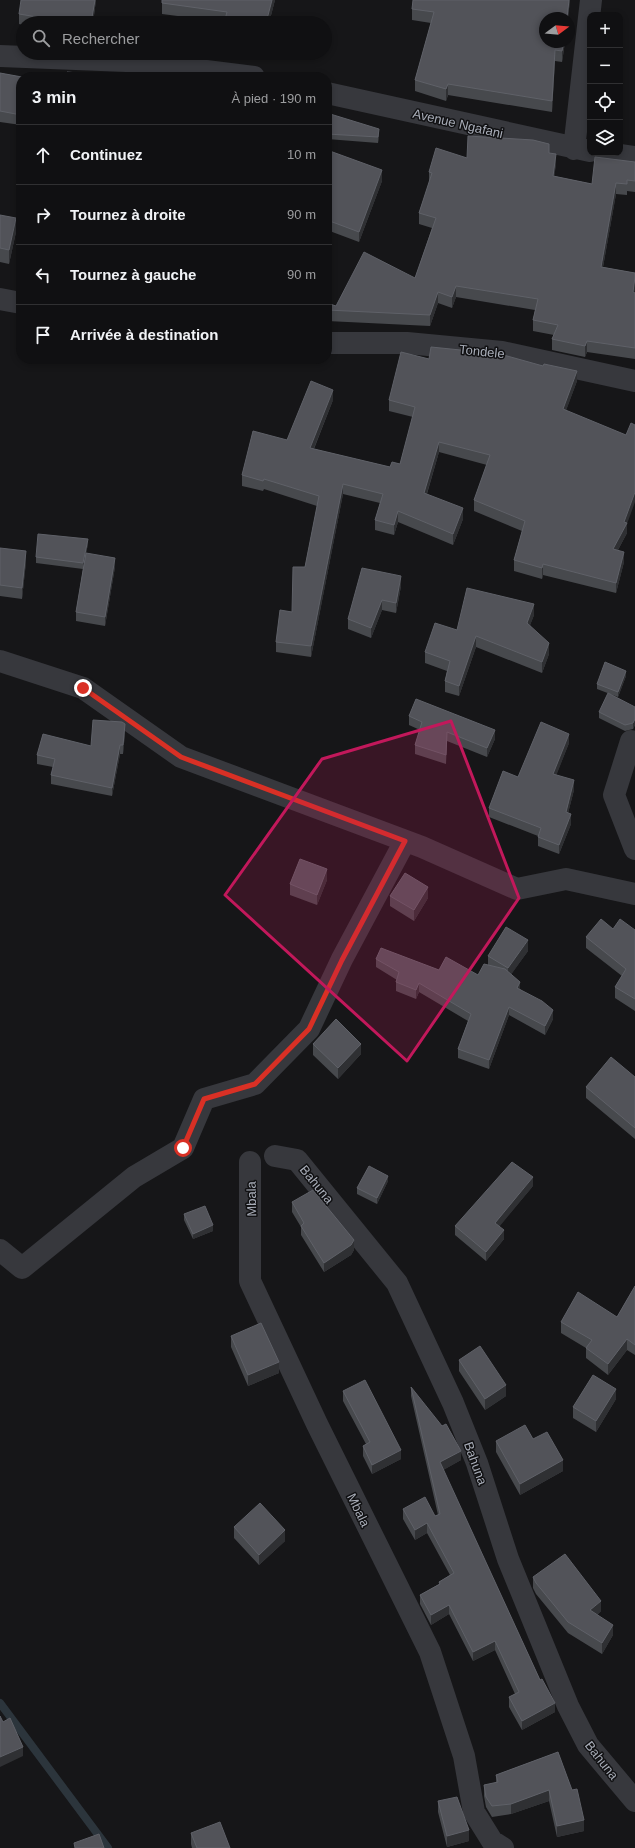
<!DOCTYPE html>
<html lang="fr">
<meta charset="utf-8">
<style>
body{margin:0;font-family:Arial,sans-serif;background:#1e1e20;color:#f1f3f6}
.controls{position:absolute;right:12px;top:12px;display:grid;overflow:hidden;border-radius:8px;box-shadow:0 2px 6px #0003}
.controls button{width:36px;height:36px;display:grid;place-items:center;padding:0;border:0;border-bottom:1px solid #303032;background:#101012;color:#f1f3f6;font:20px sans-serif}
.compass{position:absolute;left:539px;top:12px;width:36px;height:36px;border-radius:50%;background:#101012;box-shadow:0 2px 6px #0003;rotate:74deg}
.stop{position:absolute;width:12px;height:12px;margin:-9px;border:3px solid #d93025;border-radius:50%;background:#fff}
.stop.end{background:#d93025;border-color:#fff;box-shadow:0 1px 4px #0008}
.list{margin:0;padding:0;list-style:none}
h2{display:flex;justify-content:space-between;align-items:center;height:52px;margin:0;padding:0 16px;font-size:17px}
h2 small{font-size:13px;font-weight:400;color:#9c9d9f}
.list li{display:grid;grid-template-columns:26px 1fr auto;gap:12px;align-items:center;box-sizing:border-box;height:60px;padding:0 16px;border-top:1px solid #303032}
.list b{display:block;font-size:15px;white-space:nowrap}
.list em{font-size:13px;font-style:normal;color:#9c9d9f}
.icon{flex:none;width:22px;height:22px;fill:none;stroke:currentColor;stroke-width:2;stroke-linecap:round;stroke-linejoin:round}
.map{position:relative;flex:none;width:635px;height:1848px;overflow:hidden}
.search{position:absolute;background:#101012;box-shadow:0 2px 6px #0003;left:16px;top:16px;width:316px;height:44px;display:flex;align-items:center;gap:10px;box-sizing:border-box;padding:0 14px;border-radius:22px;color:#9c9d9f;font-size:15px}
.panel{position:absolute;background:#101012;box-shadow:0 2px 6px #0003;left:16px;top:72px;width:316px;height:292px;border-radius:16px}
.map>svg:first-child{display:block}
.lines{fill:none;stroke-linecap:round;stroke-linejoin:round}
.stream{stroke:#2c353c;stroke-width:8}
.minor{stroke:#37383d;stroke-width:22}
.wall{fill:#47494d}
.shaded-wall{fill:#2f3033}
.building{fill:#525359;stroke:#5f6168}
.route{stroke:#d93025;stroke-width:5}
.marked{fill:#c2185b;fill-opacity:0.2;stroke:#c2185b;stroke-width:3;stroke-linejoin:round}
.labels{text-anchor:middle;stroke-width:3;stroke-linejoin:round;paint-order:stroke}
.street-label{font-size:13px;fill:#a8adb8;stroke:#111113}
</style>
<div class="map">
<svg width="635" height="1848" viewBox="0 0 635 1848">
<rect width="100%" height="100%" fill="#161618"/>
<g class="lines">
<path class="stream" d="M0 1703 108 1848"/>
<path class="minor" d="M0 56 126 61 254 77
M327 93 590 151
M574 149 591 0
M606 153 635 157
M0 299 21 303
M327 343H407L502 352 635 381
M0 661 83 688 181 757 422 847 517 889 566 879 635 894
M631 741 614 795 635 849
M275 1156 297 1160 397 1283 453 1403 477 1463 508 1559 568 1706 588 1745 635 1801
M250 1162V1281L317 1424 430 1652 464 1756 474 1812 492 1841 503 1848
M0 1250 22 1268 134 1177 183 1148 204 1099 255 1084 309 1029 342 959 405 841"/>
</g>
<path class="wall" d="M96 0 93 23H23V25L19 24V14Z
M162 0H275L269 23H224V22L162 14Z
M413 0H570L568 18H545V42H565L562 62 555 61 552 112 448 95 446 101 415 91V80L431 23 412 20V9Z
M0 73 21 77V125L0 122Z
M327 113 379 135 378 143 327 139Z
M327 150 382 181 359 242 327 230Z
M549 153 556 164 554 176 592 184 635 162V192L627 191V195L616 194 603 267 635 273V288L634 292 635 293V359L587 352 585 357 552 350V339L554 335 533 331V320L535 310 456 297 452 308 438 303 430 326 327 321V303L336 306 415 278 432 228 419 224V213L429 183V172L467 158Z
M0 215 16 232 9 264 0 262Z
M429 359 577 381 566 410 627 524V533L618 550 624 562 616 593 543 575 542 579 514 571V560L522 531 474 511V500L487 465 439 452 427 494 463 519 453 545 398 522 394 535 375 530V520L380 503 343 494 311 657 276 652V642L292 612 305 567 317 506 264 489 263 491 242 486V475L287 440 333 400 314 449 390 467 400 464 413 417 389 411V400Z
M88 544 86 553 115 567 105 626 76 621V612L83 569 36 563V557Z
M0 548 26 562 22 599 0 596Z
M401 586 396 613 382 610 371 638 348 629V619Z
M534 615 530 625 549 654 542 673 476 647 459 696 445 692V681L447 671 425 663V652L457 630Z
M626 676 618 697 597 689V684Z
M635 707V725L633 729 625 731 599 718V712Z
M409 716 495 739 487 757 447 741 446 764 415 754V745L420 730 409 725Z
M125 733 123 754H120L112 796 51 784V775L53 767 37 764V755L91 746Z
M569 743 556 775 574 790 568 813 571 824 559 854 538 846V836L489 817V808L518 777Z
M327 880 317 905 290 895V884Z
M390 896 428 898 414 921 390 906Z
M613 929 635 930V1011L615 998V987L622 976 586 948V937Z
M528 951 511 974 520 989 553 1019 545 1035 509 1015 489 1069 458 1058V1049L468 1021 419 992 416 999 396 991V982L397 980 376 967V959L439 970 478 975 488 965V956Z
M313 1044 361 1054 338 1079 313 1055Z
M635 1077V1139L586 1098V1087Z
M388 1181 377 1204 357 1194V1188Z
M533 1186 499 1226 504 1239 486 1261 455 1235V1226Z
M292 1202 354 1250 351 1255 324 1272 301 1235V1227L292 1212Z
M184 1214 213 1231 193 1239 184 1220Z
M635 1286V1355L627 1350 608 1375 586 1358V1348L561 1333V1322L617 1317Z
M231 1336 279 1373 248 1386 231 1347Z
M459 1360 506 1396 485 1410 459 1371Z
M411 1387 461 1460 443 1470 555 1712 522 1730 509 1707V1697L515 1694 495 1650 473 1661 449 1614 431 1625 420 1604V1595L439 1584V1582L450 1575 427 1533 415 1540 403 1519V1509L435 1516 438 1515 411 1396Z
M343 1391 401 1459 372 1474 363 1456V1446L366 1444 343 1401Z
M616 1399 596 1432 573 1418V1407Z
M533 1439 563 1471 520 1495 496 1452V1441Z
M234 1527 285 1541 259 1565 234 1538Z
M533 1577 601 1611 597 1615 613 1635 602 1654 568 1633 536 1594 533 1588Z
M558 1752 584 1831 557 1837 549 1801 511 1814 492 1817 486 1807 484 1796V1785L496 1783V1775Z
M438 1801 469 1841 447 1847 438 1812Z
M191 1833 230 1848H192L191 1844Z"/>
<path class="shaded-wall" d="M95 0H96L93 23H91Z
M272 0H275L269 23H266Z
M569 0H570L568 18H567Z
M564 42H565L562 62V51Z
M555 50V61L552 112V101Z
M448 84V95L446 101V89Z
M379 129V135L378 143V137Z
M556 154V164L553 187V176Z
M382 170V181L359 242V232Z
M616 183V194L601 278V267Z
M16 218V232L9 264V250Z
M635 277V288L633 303V292Z
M456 286V297L452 308V297Z
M438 292V303L430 326V315Z
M587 341V352L585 357V346Z
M577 371V381L563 419V409Z
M333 390V400L310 458V448Z
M439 442V452L424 503V493Z
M343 484V494L311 657V646Z
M635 492V502L627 524V533L613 559V549Z
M463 508V519L453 545V534Z
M398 511V522L394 535V525Z
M88 539V544L83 569V563Z
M26 551V562L22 599V588Z
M624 552V562L616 593V583Z
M115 558V567L105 626V617Z
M543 564V575L542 579V568Z
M401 576V586L396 613V603Z
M382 600V610L371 638V628Z
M534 604V615L527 633V623Z
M476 636V647L459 696V686Z
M549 643V654L542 673V662Z
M626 671V676L618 697V692Z
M635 719V725L633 729V723Z
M125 724V733L123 754V745Z
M495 730V739L487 757V748Z
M569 734V743L553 784V774Z
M120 745V754L112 796V788Z
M574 780V790L566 821V812Z
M571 814V824L559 854V845Z
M327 869V880L317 905V895Z
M428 887V898L414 921V910Z
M528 940V951L508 979V968Z
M520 982V991L517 988Z
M419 983V992L416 999V990Z
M509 1007V1015L489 1069V1060Z
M553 1010V1019L545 1035V1026Z
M361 1044V1054L338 1079V1068Z
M388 1176V1181L377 1204V1198Z
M533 1177V1186L495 1232V1223Z
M213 1225V1231L193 1239V1234Z
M504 1230V1239L486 1261V1252Z
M354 1240V1250L351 1255 324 1272V1263Z
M627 1339V1350L608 1375V1364Z
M279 1362V1373L248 1386V1375Z
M506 1385V1396L485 1410V1399Z
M616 1389V1399L596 1432V1421Z
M401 1450V1459L372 1474V1465Z
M461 1451V1460L440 1472V1462Z
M563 1460V1471L520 1495V1484Z
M427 1523V1533L415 1540V1530Z
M285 1530V1541L259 1565V1555Z
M601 1601V1611L590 1621V1610Z
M449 1605V1614L431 1625V1615Z
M613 1625V1635L602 1654V1643Z
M495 1641V1650L473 1661V1652Z
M555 1703V1712L522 1730V1721Z
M23 1747V1756L0 1767V1757Z
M549 1790V1801L511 1814V1804Z
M584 1820V1831L557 1837V1826Z
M469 1830V1841L447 1847V1836Z"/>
<path class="building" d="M21 0H95L91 23H74L19 14Z
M162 0H272L266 23H224L227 12 162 3Z
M413 0H569L567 18H545V42H564L562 51 555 50 552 101 448 84 446 89 415 80 434 12 412 9Z
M67 72 90 74V77H67Z
M0 73 22 77H21V115L0 111Z
M327 113 379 129 378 137 327 134Z
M468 136 533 140 549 144V153L556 154 553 176 592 184 595 157 635 162V181L627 180V184L616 183 601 267 635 273V277L633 292 635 293V348L587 341 585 346 552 339 558 325 533 320 538 299 456 286 452 297 438 292 430 315 327 310V303L336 306 364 252 415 278 436 218 419 213 432 173 429 172 436 148 467 158Z
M327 150 382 170 359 232 327 220Z
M0 215 16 218 9 250 0 248Z
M431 347 500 354 543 366 544 364 577 371 563 409 626 435 631 423 635 425V492L624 522 627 523 613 549 624 552 616 583 543 564 542 568 514 560 525 521 474 500 490 455 439 442 424 493 463 508 453 534 398 511 394 525 375 520 383 494 343 484 311 646 276 642 280 610 292 612 293 567H305L319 496 264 479 263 481 242 475 253 431 287 440 311 381 333 390 310 448 390 467 392 462 400 464 415 407 389 400 401 352 429 359Z
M38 534 88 539 83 563 36 557Z
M0 548 26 551 22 588 0 585Z
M86 553 115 558 105 617 76 612Z
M362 568 401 576 396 603 382 600 371 628 348 619Z
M467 588 534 604 527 623 549 643 542 662 476 636 459 686 445 681 450 661 425 652 435 623 457 630Z
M605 662 626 671 618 692 597 684Z
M608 693 635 707V719L633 723 625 725 599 712Z
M416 699 495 730 487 748 447 732 446 755 415 745 422 722 409 716Z
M93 720 122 722 125 724 123 745H120L112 788 51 775 55 759 37 755 43 734 91 746Z
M541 722 569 734 553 774 574 780 566 812 571 814 559 845 538 837 541 828 489 808 503 771 518 777Z
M300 859 327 869 317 895 290 884Z
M405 873 428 887 414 910 390 896Z
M601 919 613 929 620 919 635 930V999L615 987 626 969 586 937Z
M506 927 528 940 508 968 488 956Z
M381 948 439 970 446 957 478 975 484 964 505 969 520 982 517 988 542 1001 553 1010 545 1026 509 1007 489 1060 458 1049 471 1014 419 983 416 990 396 982 399 972 376 959Z
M336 1019 361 1044 338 1068 313 1044Z
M611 1057 635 1077V1128L586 1087Z
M512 1162 533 1177 495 1223 504 1230 486 1252 455 1226Z
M369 1166 388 1176 377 1198 357 1188Z
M313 1190 354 1240 351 1245 324 1263 301 1226 304 1223 292 1202Z
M205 1206 213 1225 193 1234 184 1214Z
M635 1286V1345L627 1339 608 1364 586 1348 592 1340 561 1322 578 1292 617 1317Z
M261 1323 279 1362 248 1375 231 1336Z
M480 1346 506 1385 485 1399 459 1360Z
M593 1375 616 1389 596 1421 573 1407Z
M365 1380 401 1450 372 1465 363 1446 370 1442 343 1391Z
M411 1387 442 1426 446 1424 461 1451 440 1462 540 1680 542 1679 555 1703 522 1721 509 1697 519 1692 495 1641 473 1652 449 1605 431 1615 420 1595 440 1584 439 1582 454 1573 427 1523 415 1530 403 1509 425 1497 435 1516 440 1514Z
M525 1425 533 1439 547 1432 563 1460 520 1484 496 1441Z
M260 1503 285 1530 259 1555 234 1527Z
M565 1554 601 1601 590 1610 613 1625 602 1643 568 1622 536 1583 533 1577Z
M0 1716 3 1722 10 1718 23 1747 0 1757Z
M558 1752 572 1790 577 1789 584 1820 557 1826 549 1790 511 1804 492 1806 486 1797 484 1785 498 1782 496 1775Z
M457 1797 469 1830 447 1836 438 1801Z
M220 1822 230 1848H197L191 1833Z
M99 1834 104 1848H75L74 1843Z"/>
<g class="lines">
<path class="route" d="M83 688 181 757 405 841 342 960 309 1029 255 1084 204 1099 183 1148"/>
</g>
<path class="marked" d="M451 721 519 898 407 1061 225 895 322 759Z"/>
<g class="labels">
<g class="street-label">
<text transform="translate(458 123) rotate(13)" y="5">Avenue Ngafani</text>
<text transform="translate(482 351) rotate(6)" y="5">Tondele</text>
<text transform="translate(317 1184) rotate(51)" y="5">Bahuna</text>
<text transform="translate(251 1199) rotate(-91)" y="5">Mbala</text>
<text transform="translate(476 1463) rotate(70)" y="5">Bahuna</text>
<text transform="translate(359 1510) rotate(64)" y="5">Mbala</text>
<text transform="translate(602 1760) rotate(52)" y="5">Bahuna</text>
</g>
</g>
</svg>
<div class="controls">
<button>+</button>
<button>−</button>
<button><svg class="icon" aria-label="locate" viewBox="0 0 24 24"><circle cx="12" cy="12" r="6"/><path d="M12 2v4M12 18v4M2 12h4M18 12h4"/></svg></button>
<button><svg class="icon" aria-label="layers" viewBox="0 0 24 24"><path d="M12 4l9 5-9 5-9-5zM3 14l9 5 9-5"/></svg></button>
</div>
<svg class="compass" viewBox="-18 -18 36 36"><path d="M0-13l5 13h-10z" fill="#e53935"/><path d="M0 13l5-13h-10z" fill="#9c9d9f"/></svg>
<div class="stop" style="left:183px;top:1148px"></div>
<div class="stop end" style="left:83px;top:688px"></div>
<div class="search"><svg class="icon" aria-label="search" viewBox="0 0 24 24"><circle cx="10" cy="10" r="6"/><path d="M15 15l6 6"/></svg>Rechercher</div>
<section class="panel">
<h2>3 min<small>À pied · 190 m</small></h2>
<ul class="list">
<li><svg class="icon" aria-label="ahead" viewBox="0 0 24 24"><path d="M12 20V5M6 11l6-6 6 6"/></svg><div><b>Continuez</b></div><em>10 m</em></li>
<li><svg class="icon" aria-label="right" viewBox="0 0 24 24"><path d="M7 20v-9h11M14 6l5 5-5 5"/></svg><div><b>Tournez à droite</b></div><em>90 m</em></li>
<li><svg class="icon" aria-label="left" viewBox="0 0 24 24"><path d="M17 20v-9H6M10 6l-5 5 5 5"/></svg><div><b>Tournez à gauche</b></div><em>90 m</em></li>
<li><svg class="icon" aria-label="arrive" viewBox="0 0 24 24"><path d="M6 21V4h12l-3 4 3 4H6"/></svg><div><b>Arrivée à destination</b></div></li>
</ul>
</section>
</div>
